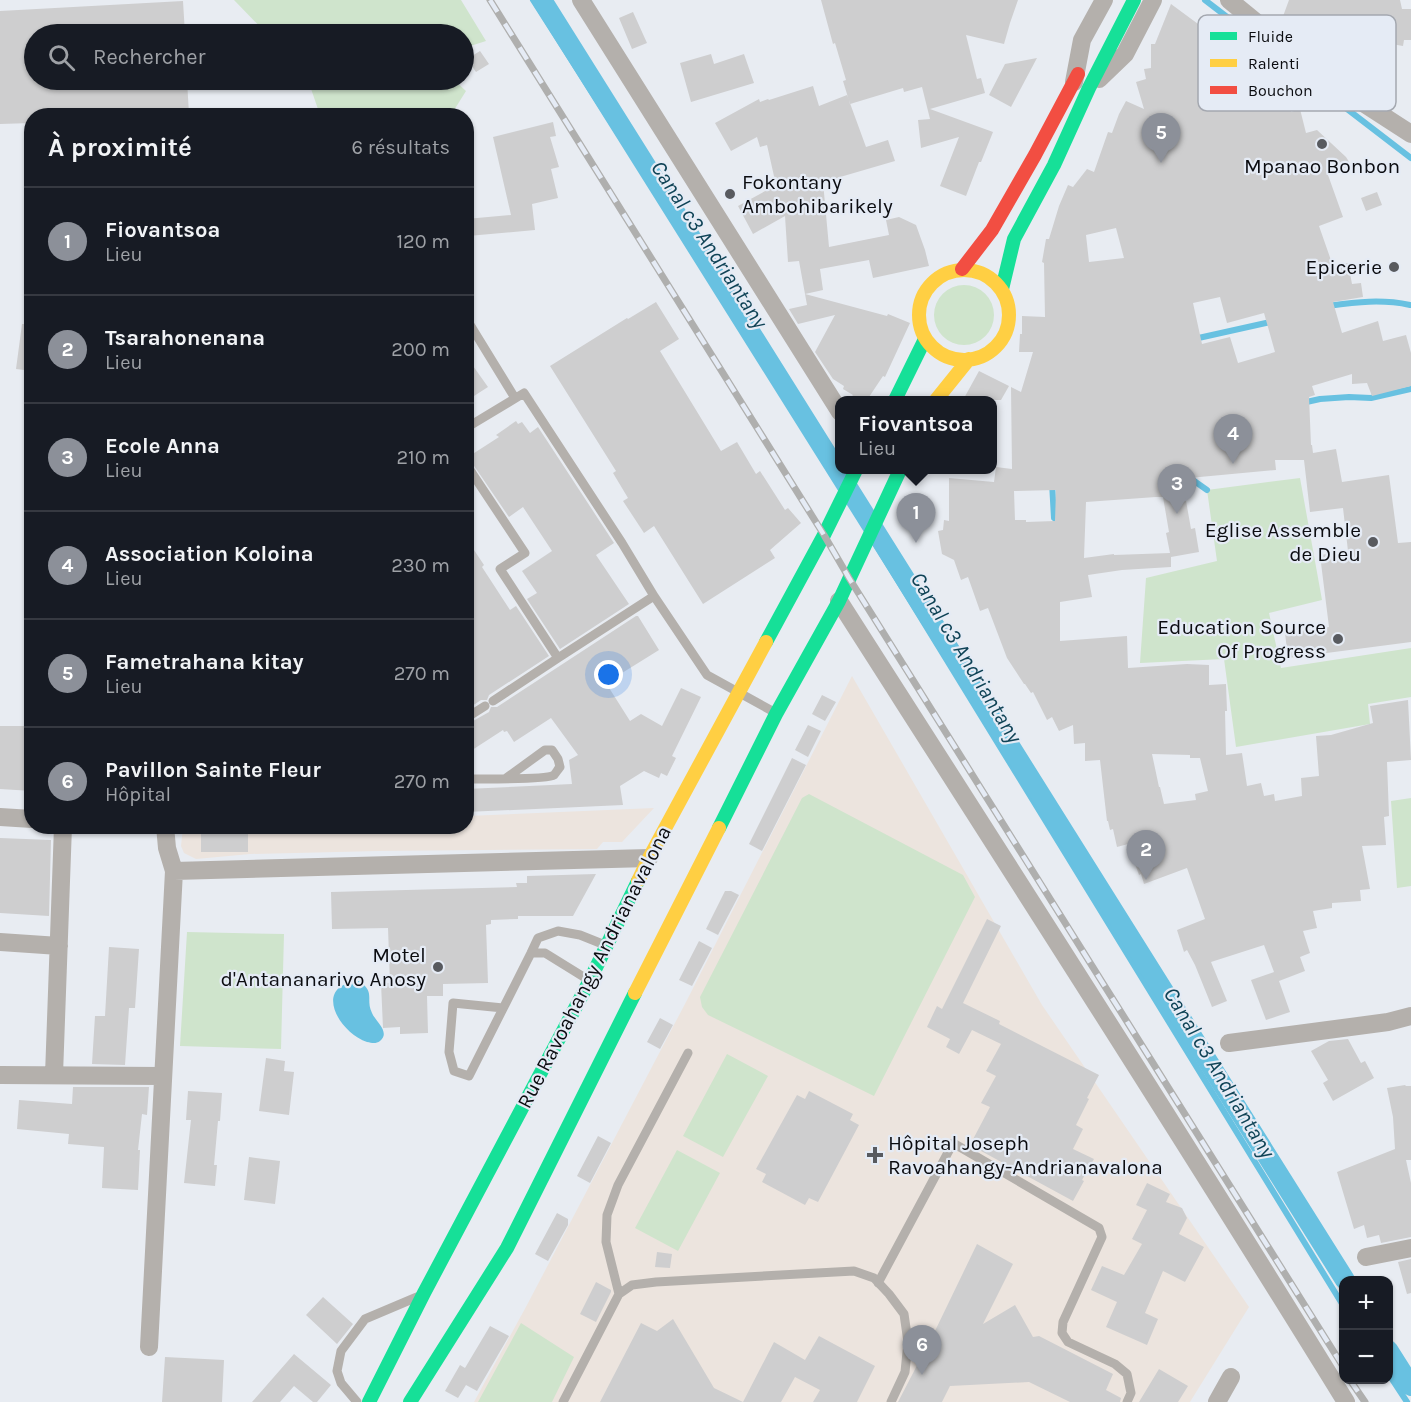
<!DOCTYPE html>
<html lang="fr">
<meta charset="utf-8">
<style>
body{margin:0;font-family:Karla,sans-serif;background:#242831;color:#f1f3f6}
.controls{position:absolute;right:18px;bottom:18px;display:grid;overflow:hidden;border-radius:12px;box-shadow:0 2px 4px #0004}
.controls button{width:54px;height:54px;display:grid;place-items:center;padding:0;border:0;border-bottom:2px solid #363941;background:#171b24;color:#f1f3f6;font:30px sans-serif}
.you{position:absolute;left:609px;top:675px;width:21px;height:21px;margin:-15px;border:4px solid #fff;border-radius:50%;background:#1a73e8;box-shadow:0 0 0 9px #1a73e833}
.badge{display:grid;place-items:center;width:39px;height:39px;border-radius:50%;background:#8c9099;color:#fff;font-size:20px;font-weight:700}
.pin{position:absolute;translate:-50% -50px;filter:drop-shadow(0 2px 3px #0008)}
.pin::after{content:'';position:absolute;top:32px;width:21px;height:18px;background:inherit;clip-path:polygon(0 0,100% 0,50% 100%)}
.popup{position:absolute;left:835px;top:396px;width:162px;height:78px;box-sizing:border-box;display:grid;place-content:center;border-radius:12px;background:#171b24;filter:drop-shadow(0 2px 4px #0005);font-size:20px;white-space:nowrap;color:#9ea1a6}
.popup b{font-size:22px;color:#f1f3f6}
.popup::after{content:'';position:absolute;left:50%;top:100%;margin-left:-12px;border:12px solid transparent;border-top-color:#171b24}
.list{margin:0;padding:0;list-style:none}
h2{display:flex;justify-content:space-between;align-items:center;height:78px;margin:0;padding:0 24px;font-size:26px}
h2 small{font-size:20px;font-weight:400;color:#9ea1a6}
.list li{display:grid;grid-template-columns:39px 1fr auto;gap:18px;align-items:center;box-sizing:border-box;height:108px;padding:0 24px;border-top:2px solid #363941}
.list b{display:block;font-size:22px;white-space:nowrap}
.list p{margin:0;font-size:20px;white-space:nowrap;color:#9ea1a6}
.list em{font-size:20px;font-style:normal;color:#9ea1a6}
.icon{flex:none;width:33px;height:33px;fill:none;stroke:currentColor;stroke-width:2;stroke-linecap:round;stroke-linejoin:round}
.map{position:relative;flex:none;width:1411px;height:1402px;overflow:hidden}
.search{position:absolute;background:#171b24;box-shadow:0 2px 4px #0004;left:24px;top:24px;width:450px;height:66px;display:flex;align-items:center;gap:15px;box-sizing:border-box;padding:0 21px;border-radius:33px;color:#9ea1a6;font-size:22px}
.panel{position:absolute;background:#171b24;box-shadow:0 2px 4px #0004;left:24px;top:108px;width:450px;height:726px;border-radius:24px}
.map>svg:first-child{display:block}
.medical{fill:#ece4de}
.green{fill:#cfe4cc}
.water{fill:#68c1e1}
.lines{fill:none;stroke-linecap:round;stroke-linejoin:round}
.stream{stroke:#68c1e1;stroke-width:6}
.canal{stroke:#68c1e1;stroke-width:20}
.building{fill:#cececf;fill-rule:evenodd}
.lane{stroke:#b4b0ac;stroke-width:9}
.street{stroke:#b4b0ac;stroke-width:18}
.fast{stroke:#16e098;stroke-width:14}
.slow{stroke:#ffcf43;stroke-width:14}
.jam{stroke:#f24e42;stroke-width:14}
.rail-casing{stroke:#afafae;stroke-width:7}
.rail{stroke:#e5ebf5;stroke-width:4.5;stroke-dasharray:14;stroke-linecap:butt}
.poi-dot{fill:#585a5f;stroke:#e5ebf5;stroke-width:2}
.labels{text-anchor:middle;stroke-width:4.5;stroke-linejoin:round;paint-order:stroke}
.poi-label{font-size:21px;fill:#0b0c10;stroke:#e5ebf5;text-anchor:end}
.street-label{font-size:21px;fill:#0b0c10;stroke:#e5ebf5}
.water-label{font-size:22px;font-style:italic;fill:#0f4356;stroke:#e5ebf5}
.key{fill:#e5ebf5;stroke:#a4a8b0;stroke-width:1.5}
.key-label{font-size:16px;fill:#0b0c10}
</style>
<div class="map">
<svg width="1411" height="1402" viewBox="0 0 1411 1402">
<rect width="100%" height="100%" fill="#e8ecf2"/>
<path class="medical" d="M852 676 1042 1005 1249 1307 1190 1402H474L527 1305 686 1002Z
M654 808 622 842H603L597 849 378 851 250 854 196 859 184 853 181 846 183 827 466 826 467 816Z"/>
<path class="green" d="M234 0H461L486 41 464 48V34H267Z
M308 80H454L466 91 451 115H320Z
M934 315a30 30 0 1 1 60 0a30 30 0 1 1-60 0Z
M1300 478 1322 600 1269 613 1281 668 1411 648V697L1368 704 1370 724 1236 747 1224 659 1140 663 1146 578 1217 561 1207 490Z
M809 794 963 875 975 897 874 1096 708 1015 702 1007 700 997 802 798Z
M1411 798V886L1397 888 1391 801Z
M187 932 284 934 281 1049 180 1046Z
M727 1054 768 1076 723 1157 683 1136Z
M677 1150 720 1173 678 1251 635 1228Z
M521 1323 574 1357 552 1402H478Z"/>
<path class="water" d="M359 981C376 993 365 998 372 1013 375 1021 391 1032 380 1041 376 1044 372 1043 367 1042 338 1032 312 985 359 981Z"/>
<g class="lines">
<path class="stream" d="M533 0 772 374 840 485
M1205 0 1411 158
M1328 306C1357 302 1381 299 1410 305
M1194 339 1275 321
M1302 403 1320 399 1349 397 1371 398 1411 389
M1182 478H1190L1207 490
M1052 483 1054 518 1059 522V524
M848 499 865 526
M873 540 1344 1307
M1388 1373 1407 1402"/>
<path class="canal" d="M542 0 1345 1280
M1388 1350 1411 1386"/>
</g>
<path class="building" d="M821 0H1018L1010 23 1004 44 966 35 977 79 981 78 985 93 930 109 993 132 981 162H979L966 196 940 186 959 137 921 148 918 120 930 119 922 87 904 92 903 88 850 104 843 81 846 80 835 43 833 44Z
M1289 0H1400L1402 9H1411V40H1404L1403 46 1357 38 1359 57 1341 59 1338 42 1323 58 1308 44 1319 33 1282 19Z
M183 1 185 34H34V80H187L189 114 164 116H32V123L0 124V11Z
M1171 4 1213 35 1209 41 1214 72 1244 62 1247 69 1257 65 1283 87 1291 112 1300 109 1306 133 1317 130 1346 157 1351 165 1328 175 1343 217 1319 226 1333 266 1348 263 1352 284 1361 283 1363 297 1333 302 1342 333 1378 321 1383 341 1406 335 1411 353V386L1372 396 1367 383 1352 384V374L1312 386 1315 395 1309 397 1311 445H1312L1313 453 1336 449 1342 482 1389 475 1398 543 1411 542V642L1288 658 1285 633 1329 627 1320 555 1348 551 1343 508 1310 512 1304 460H1275L1276 470 1189 478 1191 494 1185 495 1191 529 1195 528 1199 552 1171 557V567L1122 570 1088 575 1092 597 1060 602V641L1127 636 1128 668 1187 664 1209 665V685L1226 684 1227 711H1225L1226 755 1242 753 1247 786 1261 783 1264 796 1274 794 1275 801 1302 796 1301 778 1319 776 1316 736 1331 735 1373 723 1370 706 1408 700 1411 760 1387 762 1389 816 1384 817 1386 845 1362 846 1370 889 1360 890 1361 901 1332 903V908L1313 911 1317 928 1303 931 1310 953 1300 957 1305 971 1279 981 1290 1012 1266 1020 1251 980 1274 972 1264 945 1211 962 1227 1001 1212 1007 1195 965 1187 950 1184 952 1177 930 1205 919 1187 868 1144 884 1141 874 1139 875 1128 844 1117 847 1113 829 1110 830 1108 821H1107L1100 760 1085 761V743L1074 744 1073 725 1059 731 1052 717 1047 720 1033 692 1031 693 1025 684H1024L1007 658 988 608 980 611 968 577 961 580 954 560 942 554 938 531 943 530 944 520 949 521V478L994 482 996 467 1012 469 1011 387 1021 392 1033 352H1019L1020 334H1022V316L1045 317 1044 263 1042 262 1046 239H1049L1059 206 1068 185 1073 187 1087 169 1094 172 1108 132 1112 133 1119 114 1126 101 1144 109 1136 82 1146 79 1144 69 1151 68V44H1155ZM1116 228 1124 258 1089 262 1086 235ZM1220 297 1227 323 1264 313 1275 352 1238 363 1230 337 1202 344 1193 303ZM1056 490 1055 521 1026 522V520H1015L1014 491ZM1156 497H1163L1169 532 1166 533 1170 553 1114 555V554L1084 558 1086 502ZM1152 754 1190 755V758H1200L1208 791 1195 794 1196 800 1164 804 1160 787H1159Z
M633 12 647 43 632 49 619 18Z
M480 51 489 64 476 72 467 59Z
M711 54 714 64 744 54 754 83 691 102 680 63Z
M1037 58 1011 107 989 95 1005 64Z
M813 86 819 106 847 95 866 147 888 140 895 161 823 182 829 247 889 235 886 220 899 217 916 225 925 250 929 266 873 278 869 260 820 269 823 290 805 294 799 261 788 262 785 216 753 234 738 206 776 185 767 145 760 147 757 137 731 151 715 123 759 99 760 102 768 99 769 100Z
M553 122 556 136 550 137 559 167 551 169 558 198 532 204 535 230 468 236 466 219 511 215 493 137Z
M1377 192 1382 205 1366 211 1361 198Z
M805 294 887 316 888 314 910 323 885 377 883 376 867 400H849L853 395 843 389 844 386 833 379 815 352 835 315 798 324 789 309 807 305Z
M656 302 679 339 660 351 721 451 737 442 756 474 760 471 785 510 788 508 801 523 770 550 775 558 703 604 654 526 644 533 623 501 628 498 613 473 616 471 550 366 627 318 628 319Z
M22 324H32V371L16 369Z
M466 356 488 387 474 396 466 385Z
M979 371 1009 386 1001 400H963Z
M516 421 518 424 522 422 530 433 538 427 614 543 596 555 629 604 560 649 527 599 537 593 522 571 552 551 523 507 509 517 468 457 499 437 496 435Z
M466 538 484 565 482 567 510 610 516 606 549 656 489 695 487 700H481L466 710Z
M636 616H638L659 650 606 683 630 721 641 714 662 726 681 688 701 697 672 756 676 758 667 776 661 773 659 778 644 771 620 786 623 805 466 812V789L572 784 569 760 578 755 551 718 514 742 507 731 504 732 503 730 466 754V725L489 712 491 707H497Z
M822 695 836 702 825 721 812 714Z
M808 725 821 731 808 757 795 750Z
M0 726H32V791L0 789Z
M792 758 806 765 762 851 749 844Z
M201 826H248V852H201Z
M0 838 51 840 49 916 0 913Z
M596 874 573 916H518V919L491 920V924L486 925 488 983 443 984V996H427L428 1033 400 1034V1027L383 1028 381 983H390L388 928 332 929 331 892 517 887 516 883H527V876Z
M725 891H731L739 895 718 935 706 929Z
M987 919 1001 926 963 1003 1000 1021 999 1024 1099 1075 1087 1098 1089 1099 1076 1125 1083 1129 1073 1149 1094 1159 1082 1180 1084 1181 1073 1201 970 1145 990 1107 981 1103 996 1076 986 1071 1001 1044 972 1030 959 1054 946 1047 950 1039 927 1027 937 1006 942 1009Z
M699 941 712 948 692 986 679 980Z
M109 947 139 949 135 1008H129L125 1065 92 1064 95 1016H105Z
M660 1018 673 1025 660 1049 647 1042Z
M1348 1039 1361 1063 1365 1061 1374 1078 1333 1101 1323 1083 1328 1080 1311 1051 1329 1041Z
M266 1058 285 1061 284 1071 294 1072 289 1115 259 1111Z
M1405 1085 1406 1086H1411V1160H1406L1411 1183V1237L1381 1243 1379 1235 1367 1238 1364 1225 1354 1229 1337 1172 1395 1149 1393 1117 1387 1088Z
M73 1087H149L147 1115 142 1114 138 1150H140L138 1190 102 1188 104 1147 68 1144 69 1134 17 1129 19 1100 72 1104Z
M188 1091 222 1093 220 1121H218L214 1165H217L215 1186 184 1183 191 1120H186Z
M809 1091 853 1114 850 1120 859 1125 818 1202 809 1198 805 1205 762 1182 766 1174 756 1169 797 1095 805 1099Z
M598 1136 611 1143 590 1183 577 1176Z
M249 1157 280 1161 275 1204 244 1200Z
M1147 1183 1170 1194 1166 1202 1182 1208 1187 1218 1179 1234 1204 1247 1185 1282 1163 1271 1145 1313 1158 1319 1147 1345 1106 1327 1117 1302 1091 1290 1102 1266 1124 1275 1142 1244 1132 1239 1147 1210 1136 1205Z
M557 1213 568 1219V1225L548 1261 535 1254Z
M977 1244 1013 1264 983 1324 1015 1305 1033 1337 1039 1336 1113 1374 1106 1390 1121 1398 1120 1402H1070L1029 1382 950 1386 942 1402H898L925 1350 921 1348 929 1331 934 1333Z
M657 1252 672 1254 670 1268 655 1267Z
M1411 1259V1293L1407 1294 1398 1262Z
M596 1282 611 1290V1292L596 1322 580 1314Z
M323 1297 353 1324 337 1344 306 1315Z
M673 1319 714 1388 743 1402H600L641 1323 657 1331Z
M490 1326 509 1336 477 1391 466 1385 458 1398 445 1391 460 1365 465 1368Z
M819 1336 875 1366 857 1402H813L820 1390 795 1377 781 1402H743L774 1342 805 1360Z
M294 1354 331 1385 317 1402H313L294 1386 280 1402H252Z
M165 1357 224 1360 222 1402H162Z
M1159 1369 1188 1386 1178 1402H1139Z"/>
<g class="lines">
<path class="lane" d="M466 324 469 323 515 398
M466 428 524 393 622 543 654 596 707 675 774 712
M466 464 525 553 500 569 558 658 654 596
M493 701 558 658
M466 718 485 706
M466 779C480 779 546 780 554 775 555 774 559 768 560 767L558 759 552 750H545L505 779
M531 953H545L587 979
M503 1008 453 1003 449 1052 454 1071 469 1076 531 953 538 938 558 931 580 935 605 945
M878 1283 953 1143 1099 1228 1102 1237 1063 1322 1062 1333 1068 1342 1115 1364 1127 1374 1131 1393 1127 1402
M619 1294 606 1242 607 1215 618 1185 688 1053
M357 1402 341 1383 337 1371 341 1351 365 1319 417 1297
M563 1402 619 1294 632 1285 656 1282 854 1271 874 1278 889 1294 904 1314 908 1342 905 1372 891 1402"/>
<path class="street" d="M581 0 840 412
M1229 0 1326 79 1411 134
M1099 79 1125 54 1153 0
M1074 82 1082 40 1104 0
M839 601C1009 867 1180 1133 1346 1402
M0 817 32 819
M174 871 649 858
M0 942 59 946
M1229 1043 1388 1022 1411 1016
M0 1075 163 1076
M54 1075 63 826
M1366 1257 1411 1248
M149 1347 174 871 167 848 165 826
M1217 1402 1231 1377"/>
<path class="fast" d="M1002 289 1014 239 1054 165 1089 88 1134 0
M895 400 925 339
M766 642 824 535 856 470
M719 828 776 714 839 601 900 470
M369 1402 424 1293 589 982 638 881
M410 1402 507 1248 635 993"/>
<path class="slow" d="M919 315a45 45 0 1 1 90 0a45 45 0 1 1-90 0Z
M936 400 969 359
M638 881 649 858 766 642
M635 993 719 828"/>
<path class="jam" d="M962 269 992 230 1035 155 1078 74"/>
<defs>
<path id="rail" d="M490 0 824 535 849 578 1344 1368
M1350 1380 1365 1402"/>
</defs>
<use href="#rail" class="rail-casing"/>
<use href="#rail" class="rail"/>
</g>
<g class="poi-dot">
<circle cx="1322" cy="144" r="6"/>
<circle cx="730" cy="194" r="6"/>
<circle cx="1394" cy="267" r="6"/>
<circle cx="1373" cy="542" r="6"/>
<circle cx="1338" cy="639" r="6"/>
<circle cx="438" cy="967" r="6"/>
<path d="M872 1146h6v6h6v6h-6v6h-6v-6h-6v-6h6z"/>
</g>
<g class="labels">
<g class="poi-label">
<text x="1322" y="173" text-anchor="middle">Mpanao Bonbon</text>
<text x="742" y="189" text-anchor="start">Fokontany<tspan x="742" dy="24">Ambohibarikely</tspan></text>
<text x="1382" y="274">Epicerie</text>
<text x="1361" y="537">Eglise Assemble<tspan x="1361" dy="24">de Dieu</tspan></text>
<text x="1326" y="634">Education Source<tspan x="1326" dy="24">Of Progress</tspan></text>
<text x="426" y="962">Motel<tspan x="426" dy="24">d'Antananarivo Anosy</tspan></text>
<text x="888" y="1150" text-anchor="start">Hôpital Joseph<tspan x="888" dy="24">Ravoahangy-Andrianavalona</tspan></text>
</g>
<g class="street-label">
<text transform="translate(594 967) rotate(-63)" y="7">Rue Ravoahangy Andrianavalona</text>
</g>
<g class="water-label">
<text transform="translate(710 244) rotate(57)" y="8">Canal c3 Andriantany</text>
<text transform="translate(967 657) rotate(59)" y="8">Canal c3 Andriantany</text>
<text transform="translate(1220 1072) rotate(59)" y="8">Canal c3 Andriantany</text>
</g>
</g>
<rect x="1198" y="15" width="198" height="96" rx="9" class="key"/>
<rect x="1210" y="32" width="27" height="8" fill="#16e098"/>
<rect x="1210" y="59" width="27" height="8" fill="#ffcf43"/>
<rect x="1210" y="86" width="27" height="8" fill="#f24e42"/>
<g class="key-label">
<text x="1248" y="42">Fluide</text>
<text x="1248" y="69">Ralenti</text>
<text x="1248" y="96">Bouchon</text>
</g>
</svg>
<div class="controls">
<button>+</button>
<button>−</button>
</div>
<div class="you"></div>
<div class="pin badge" style="left:916px;top:543px">1</div>
<div class="popup"><b>Fiovantsoa</b>Lieu</div>
<div class="pin badge" style="left:1146px;top:880px">2</div>
<div class="pin badge" style="left:1177px;top:514px">3</div>
<div class="pin badge" style="left:1233px;top:464px">4</div>
<div class="pin badge" style="left:1161px;top:163px">5</div>
<div class="pin badge" style="left:922px;top:1375px">6</div>
<div class="search"><svg class="icon" aria-label="search" viewBox="0 0 24 24"><circle cx="10" cy="10" r="6"/><path d="M15 15l6 6"/></svg>Rechercher</div>
<section class="panel">
<h2>À proximité<small>6 résultats</small></h2>
<ul class="list">
<li><span class="badge">1</span><div><b>Fiovantsoa</b><p>Lieu</p></div><em>120 m</em></li>
<li><span class="badge">2</span><div><b>Tsarahonenana</b><p>Lieu</p></div><em>200 m</em></li>
<li><span class="badge">3</span><div><b>Ecole Anna</b><p>Lieu</p></div><em>210 m</em></li>
<li><span class="badge">4</span><div><b>Association Koloina</b><p>Lieu</p></div><em>230 m</em></li>
<li><span class="badge">5</span><div><b>Fametrahana kitay</b><p>Lieu</p></div><em>270 m</em></li>
<li><span class="badge">6</span><div><b>Pavillon Sainte Fleur</b><p>Hôpital</p></div><em>270 m</em></li>
</ul>
</section>
</div>
